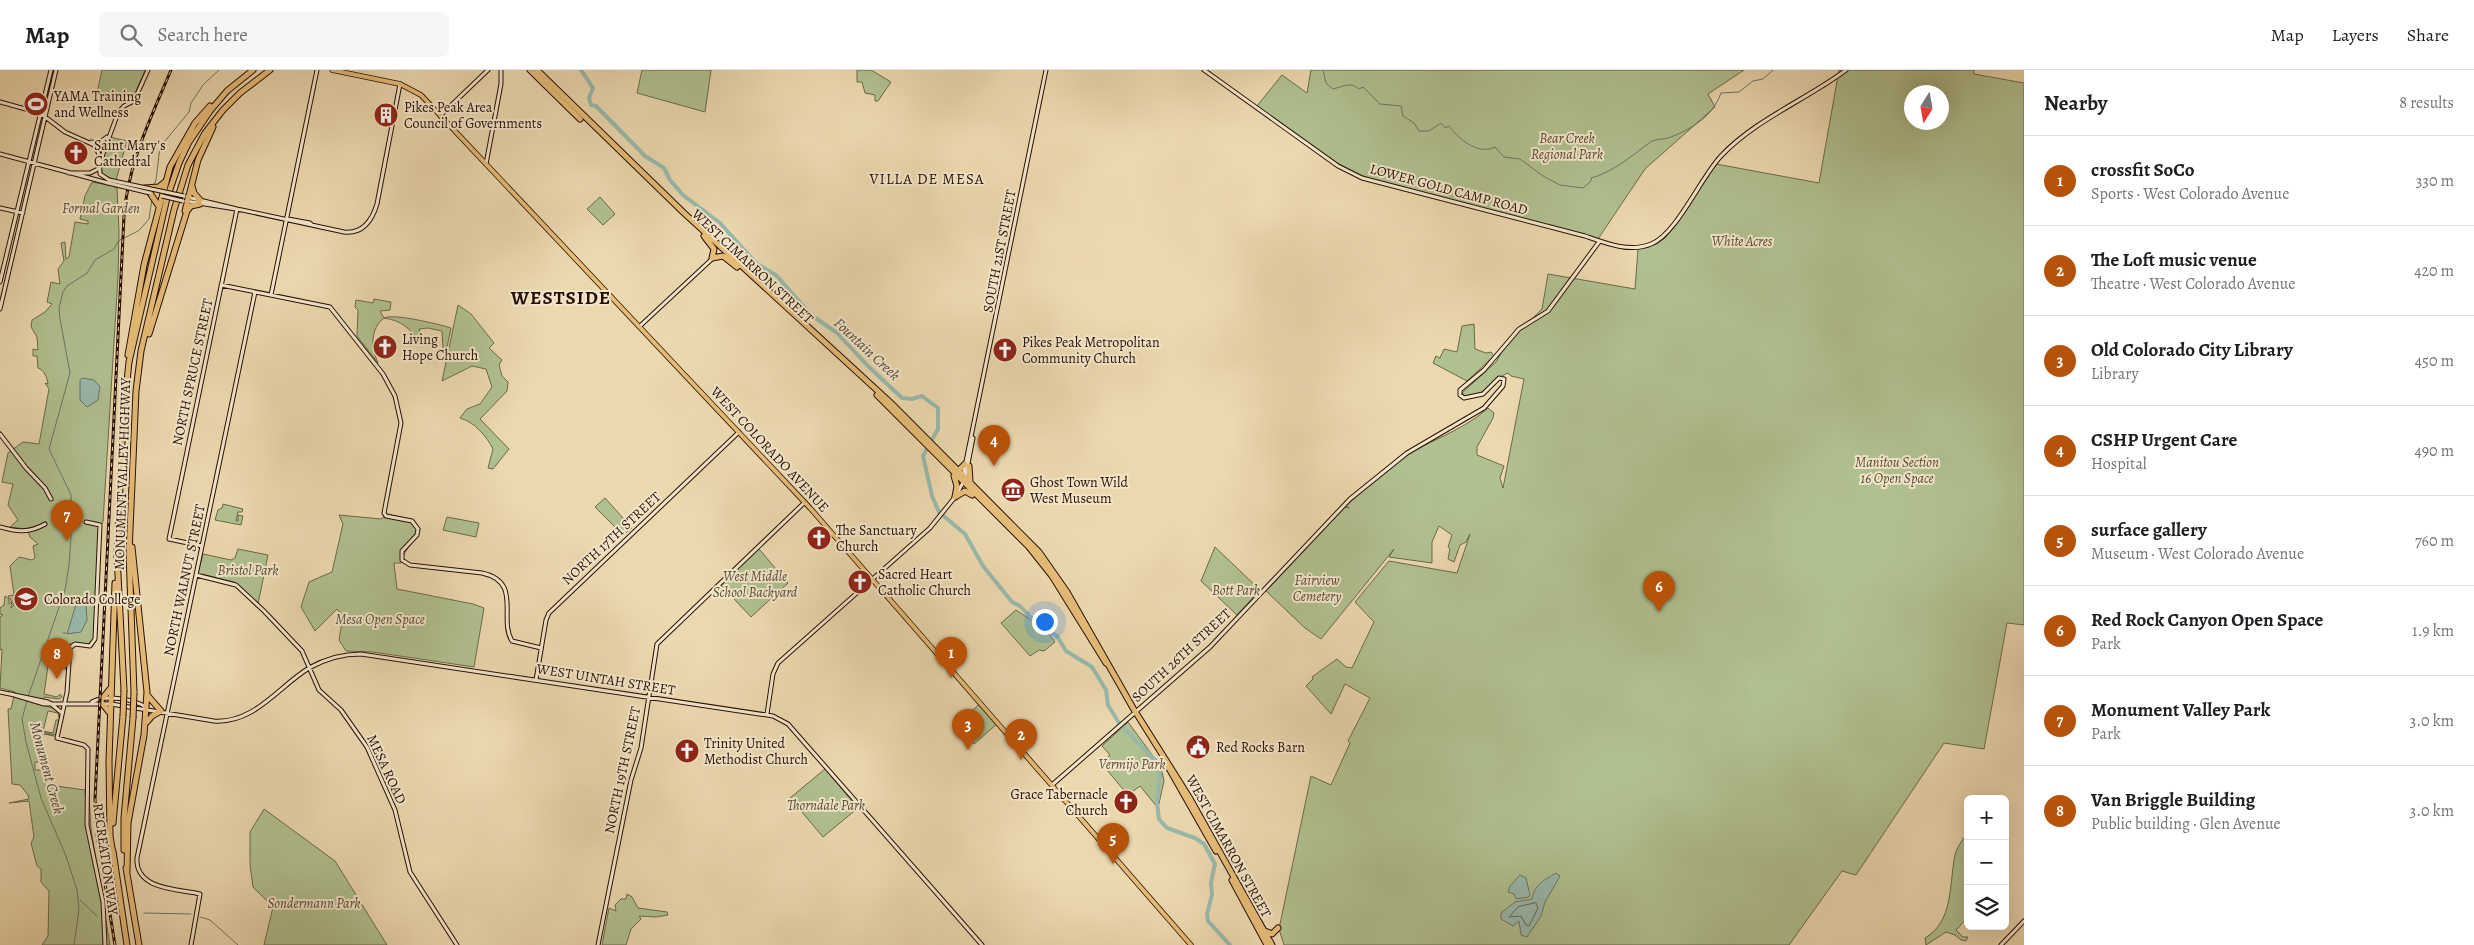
<!DOCTYPE html>
<meta charset="utf-8">
<style>
body{margin:0;font-family:Alegreya,serif;background:#f6f6f6;color:#202124}
.controls{position:absolute;right:15px;bottom:15px;display:grid;overflow:hidden;border-radius:8px;box-shadow:0 5px 20px #0002}
.controls button{width:45px;height:45px;display:grid;place-items:center;padding:0;border:0;border-bottom:1px solid #e0e0e0;background:#fff;color:#202124;font:25px sans-serif}
.compass{position:absolute;left:1904px;top:15px;width:45px;height:45px;border-radius:50%;background:#fff;box-shadow:0 5px 20px #0002;rotate:191deg}
.you{position:absolute;left:1044px;top:551px;width:18px;height:18px;margin:-12px;border:4px solid #fff;border-radius:50%;background:#1a73e8;box-shadow:0 0 0 8px #1a73e833}
.badge{display:grid;place-items:center;width:32px;height:32px;border-radius:50%;background:#b45309;color:#fff;font-size:16px;font-weight:700}
.pin{position:absolute;translate:-50% -41px;filter:drop-shadow(0 1px 2px #0008)}
.pin::after{content:'';position:absolute;top:26px;width:18px;height:15px;background:inherit;clip-path:polygon(0 0,100% 0,50% 100%)}
.list{margin:0;padding:0;list-style:none}
h2{display:flex;justify-content:space-between;align-items:center;height:65px;margin:0;padding:0 20px;font-size:21px}
h2 small{font-size:16px;font-weight:400;color:#757577}
.list li{display:grid;grid-template-columns:32px 1fr auto;gap:15px;align-items:center;box-sizing:border-box;height:90px;padding:0 20px;border-top:1px solid #e0e0e0}
.list b{display:block;font-size:19px;white-space:nowrap}
.list p{margin:0;font-size:16px;white-space:nowrap;color:#757577}
.list em{font-size:16px;font-style:normal;color:#757577}
.icon{flex:none;width:28px;height:28px;fill:none;stroke:currentColor;stroke-width:2;stroke-linecap:round;stroke-linejoin:round}
.map{position:relative;flex:none;width:2024px;height:875px;overflow:hidden}
header{display:flex;align-items:center;gap:30px;box-sizing:border-box;height:70px;padding:0 25px;background:#fff;border-bottom:1px solid #e0e0e0}
header strong{font-size:24px}
nav{display:flex;gap:28px;margin-inline-start:auto;font-size:18px}
.search{width:350px;height:45px;background:#f6f6f6;display:flex;align-items:center;gap:12px;box-sizing:border-box;padding:0 18px;border-radius:8px;color:#757577;font-size:19px}
main{display:flex}
aside{flex:1;background:#fff}
.map>svg:first-child{display:block}
.green{fill:#b1c090;stroke:#6c684a;fill-rule:evenodd}
.water{fill:#99b9ac;stroke:#6b7569}
.lines{fill:none;stroke-linecap:round;stroke-linejoin:round}
.shore{stroke:#606458;stroke-width:1}
.stream{stroke:#6b7569;stroke-width:1}
.river{stroke:#99b9ac;stroke-width:4}
.secondary-casing{stroke:#270f04;stroke-width:5}
.primary-casing{stroke:#270f04;stroke-width:5.5}
.highway-casing{stroke:#270f04;stroke-width:7}
.secondary{stroke:#f3e6cb;stroke-width:3}
.primary{stroke:#e6bc78;stroke-width:4}
.highway{stroke:#e6bc78;stroke-width:5}
.rail-casing{stroke:#270f04;stroke-width:3}
.rail{stroke:#f3e6cb;stroke-width:1;stroke-dasharray:4;stroke-linecap:butt}
.secondary-bridge-casing{stroke:#270f04;stroke-width:5;stroke-linecap:butt}
.highway-bridge-casing{stroke:#270f04;stroke-width:7;stroke-linecap:butt}
.secondary-bridge{stroke:#f3e6cb;stroke-width:3}
.highway-bridge{stroke:#e6bc78;stroke-width:5}
.labels{text-anchor:middle;stroke-width:4;stroke-linejoin:round;paint-order:stroke}
.poi-label{font-size:14px;fill:#270f04;stroke:#f3e6cb;text-anchor:start}
.park-label{font-size:14px;font-style:italic;fill:#574d35;stroke:#f3e6cb}
.street-label{font-size:14px;fill:#270f04;stroke:#f3e6cb}
.neighbourhood-label{font-size:15px;letter-spacing:1px;fill:#270f04;stroke:#f3e6cb}
.water-label{font-size:15px;font-style:italic;fill:#4f4a3f;stroke:#f3e6cb}
.district-label{font-size:19px;font-weight:bold;letter-spacing:1px;fill:#270f04;stroke:#f3e6cb}
</style>
<header>
<strong>Map</strong>
<div class="search"><svg class="icon" aria-label="search" viewBox="0 0 24 24"><circle cx="10" cy="10" r="6"/><path d="M15 15l6 6"/></svg>Search here</div>
<nav><a>Map</a><a>Layers</a><a>Share</a></nav>
</header>
<main>
<div class="map">
<svg width="2024" height="875" viewBox="0 0 2024 875">
<rect width="100%" height="100%" fill="#ecd8af"/>
<filter id="stains"><feTurbulence type="fractalNoise" baseFrequency=".004" numOctaves="4"/><feColorMatrix values="0 0 0 0 .2 0 0 0 0 .09 0 0 0 0 .02 0 0 0 .5 -.17"/></filter>
<radialGradient id="worn" r=".72"><stop offset=".6" stop-color="#630" stop-opacity="0"/><stop offset="1" stop-color="#630" stop-opacity=".3"/></radialGradient>
<path class="green" d="M102 0H145L133 28 129 31 97 23Z
M642 0H711L705 42 637 23Z
M857 0H871L891 12 878 31H875V25L865 23 862 12H857Z
M1311 0H1744L1708 24 1715 37 1645 99 1598 169 1392 116 1363 106 1339 94 1257 36 1282 5 1307 23Z
M1839 0H1974V4L2024 13V555L2007 553 1984 679 1944 673 1856 805 1842 801 1789 875H1284L1279 859 1311 706 1331 715 1350 673 1348 671 1370 628 1345 614 1331 644 1306 616 1313 609 1312 607 1337 589 1346 597 1352 598 1374 552 1355 532 1389 491 1457 503 1470 464 1466 472 1460 475 1454 492 1448 489 1450 479 1448 477 1452 465 1439 456 1432 472V493L1389 487 1394 479 1321 569 1305 558 1266 521 1345 437 1349 438 1346 436C1367 416 1391 394 1415 380 1440 367 1467 357 1488 338L1494 343 1493 348 1477 377V385L1504 396 1500 408 1503 418 1524 309 1511 306 1508 303C1491 310 1484 328 1465 326L1462 323 1496 292 1507 273 1542 239 1548 204 1635 219 1638 179 1656 174 1665 168 1716 94 1819 113ZM1912 22H1942V52H1912Z
M110 67 127 71 114 117 117 118 119 161 118 207 103 452 99 458 94 569 90 575 70 574 66 599 48 596 44 624 57 627 60 624 62 627 59 629 44 627 42 635 57 639 61 643 59 648 58 643 48 641 43 661 53 663 56 650H60L56 665 42 662 54 666 33 662 32 664 35 665V677L40 692H35V700H43L49 715 85 720V725L89 726 91 759 110 875H42L48 866 49 821 41 812V799L37 796 31 773 34 767 29 731 9 733 29 729 28 725 20 715 12 714 8 639H11L15 622 0 618 2 579 0 580V547L3 545 0 544V538L4 535 5 526 9 529V534L11 532 12 534 11 538 14 535 8 526 14 525 10 496 19 487 32 490 35 488 33 476 38 474 30 467 27 459 10 457 18 450 8 435 13 414 2 412 8 383 23 372 39 374 49 319 45 313 48 314C47 307 44 300 38 298L37 286H33V279L38 280 37 267 31 257 32 250 45 242 52 234 47 232 51 212 60 214 58 199 64 191 61 173 65 172 66 189 69 187 75 152 88 154V151L80 149 85 126 92 112 108 115 110 108 102 103 101 94Z
M600 127 615 144 603 155 587 139Z
M374 229 391 232 390 240 380 241 384 248C393 243 438 254 451 258L447 277 443 278 442 261 428 258 419 259 422 269 420 271C408 258 403 251 384 248 370 259 371 277 378 293L357 266 358 240 355 237 356 230 373 233Z
M458 235 471 244 494 273 489 278 502 290 499 295 502 306 508 312 507 321 480 349 509 379 493 399 488 398 493 379C487 367 475 352 460 348L467 339 480 334 492 317 486 299 472 296 442 311Z
M1474 254 1475 279 1486 283 1491 282 1494 286 1467 311 1433 293 1436 286 1440 288 1444 279 1457 282 1462 256Z
M605 428 632 458 623 465 595 437Z
M223 434 243 439 242 442H238L236 451H238V445L243 446 241 455 215 450 218 440 222 438Z
M388 444 414 450 420 459C416 472 404 478 401 493H394L397 519 473 534 484 538 474 597 373 582 346 581 339 570 343 546 337 539 315 561 301 537 309 512 332 502 343 454 339 445 381 449Z
M447 447 479 453 476 467 443 460Z
M1215 477 1260 520 1237 545 1201 511Z
M238 479 268 485 258 534 234 512 198 503 203 484 231 490 235 488Z
M759 479 788 513 751 547 721 515Z
M1016 540 1046 560 1055 572 1044 581 1039 580 1030 586 1001 553Z
M981 633 998 653 974 674 956 654Z
M1128 652 1161 697 1164 711 1158 738 1140 716 1128 725 1101 693 1110 685 1102 676Z
M825 699 858 738 823 767 790 728Z
M264 739 335 791 387 875H264L273 837 253 817 250 795V762Z
M1968 761V847L1956 860 1963 867H1968L1966 871 1961 870 1955 865 1946 862 1926 875 1925 868C1954 851 1949 814 1955 785 1957 777 1964 768 1968 761Z
M627 824 632 827 638 838 667 842 668 845 656 847 639 846 641 849 631 859 626 875H602L609 838 616 841 615 835 621 829H626Z"/>
<path class="water" d="M82 308 94 310 100 317 98 330 87 337 80 330V310Z
M77 531 86 535 87 550 81 562 67 564Z
M1556 803 1560 806 1545 832 1541 846 1527 867 1521 865 1519 851 1513 856 1501 849V843L1515 832 1532 829C1534 815 1544 810 1556 803Z
M1520 805 1526 808 1530 825 1529 827 1516 829 1514 824 1508 822 1510 816Z"/>
<g class="lines">
<path class="shore" d="M1536 833 1538 838 1529 856 1526 855 1521 846 1509 847 1518 837Z"/>
<path class="stream" d="M1323 0 1326 13 1333 19C1342 17 1350 11 1359 19L1363 17 1380 34 1401 36 1403 46 1414 53 1419 61H1429L1441 53 1445 58 1449 56C1457 67 1477 86 1495 77L1504 87 1520 89 1543 106 1560 115 1583 118 1591 111V108C1611 103 1632 86 1649 73 1655 68 1664 70 1671 67 1693 58 1712 47 1721 23L1739 22 1753 11 1763 9 1773 0
M154 115 156 110 160 77 189 42 191 33 203 15 219 0
M63 563H66
M28 627 65 520 69 495 72 453 71 425 49 379 70 303 60 249 59 238 63 222 67 216 87 203 95 190 114 179 118 171 138 161 143 156 149 149 152 129
M27 631 22 649 26 672 41 728 66 786 77 820 79 839 74 875
M80 830 97 846
M144 843 191 844
M200 847 210 850 238 875"/>
<path class="river" d="M581 0 593 18 589 28 591 35 596 36 645 86 664 98 670 110 683 125 720 153 756 193 777 206 811 245 836 262 868 296 902 328 912 329 922 326 938 338V359L923 386 932 426 939 442 965 464 983 496 1012 532 1020 536 1034 551 1057 566 1066 581 1092 597 1106 620 1108 635 1119 653 1156 691 1160 705 1157 733 1159 749 1167 758 1195 768 1204 774 1215 794 1211 812 1212 825 1207 844 1208 851 1230 875"/>
<defs>
<path id="secondary" d="M1204 0 1338 96 1362 108 1585 166C1605 173 1630 183 1651 174 1676 165 1701 107 1721 86 1756 49 1806 30 1846 0
M0 32 40 43 65 62 94 75 99 84 100 104 109 110
M440 46 488 0
M91 72 99 73 107 67
M0 84 108 113
M100 92 118 43 124 36 134 31 148 0
M486 94 501 14V0
M69 103H90L98 99
M187 127 237 139
M186 131 242 140 344 162C363 164 372 151 377 134L400 14
M0 138 23 143
M288 149 310 153 312 155
M0 212 51 0
M221 215 330 237 383 304 395 326 401 353 384 443 386 446 412 451 418 459 417 465 402 481V490L410 495 482 503C523 512 498 548 512 571L541 578
M271 225 317 0
M0 239 56 0
M640 256 712 189
M0 364 26 398 45 418 51 429
M963 406 1046 0
M86 452 100 455 95 569 90 576 75 574 70 578 67 622 57 668 84 675 88 679 87 755 103 832 105 875
M0 457C16 462 30 463 45 454
M202 476 169 469 237 139
M196 505 236 515 264 541 302 581 319 620 341 640 367 677 395 740 410 802 457 875
M536 610 546 550 549 543 739 362
M0 622 48 632
M11 624 44 634H111L214 651C254 654 278 617 309 598 325 589 342 584 361 584L773 646 788 654 982 875
M92 632C105 624 135 629 147 638
M50 633 62 643
M767 644 773 604 778 593 930 458 955 427 965 409 973 368
M1052 715 1210 577 1350 429 1407 383 1484 338 1503 316 1504 309 1499 308 1483 324 1464 328 1460 325V320L1484 300 1519 259 1548 241 1599 172
M191 875 200 824C178 819 135 820 137 788L255 222
M598 875 631 710 641 678 657 574 805 432
M2001 875 2024 851"/>
<path id="primary" d="M332 0 400 14 421 25 810 438 1191 875"/>
<path id="highway" d="M530 0 580 49
M537 0 684 143 891 333 1039 482 1067 522 1133 638 1189 727 1272 875
M192 116 194 123 200 130
M145 118 159 117 165 112
M150 123 158 135
M185 141 198 90 213 57
M704 166 714 179 712 188
M712 188 723 186 737 197
M149 264 187 141 191 136 200 134
M128 285 144 195 170 97 195 53 210 36
M877 325 1029 477 1052 506 1106 593
M969 396 970 411
M956 399 959 400 965 394
M954 406 957 416 955 427
M955 427 965 421 972 425
M124 620 117 486 123 349 129 292 167 128 179 93 189 72 210 41 227 21 253 0
M134 623 129 483 136 321 141 281 174 140 188 95 205 63 223 40 240 23 270 0
M102 629 110 619
M102 633 109 642
M147 652 152 646 161 641 148 626
M1166 693 1216 781
M113 753 123 646
M124 780V748L133 648
M113 781 127 875
M113 784 110 766 109 691 115 513
M126 798 139 875
M127 801 128 753 144 665 147 622 132 477
M1232 810 1267 875
M1265 861 1272 864 1278 858"/>
</defs>
<use href="#secondary" class="secondary-casing"/>
<use href="#primary" class="primary-casing"/>
<use href="#highway" class="highway-casing"/>
<use href="#secondary" class="secondary"/>
<use href="#primary" class="primary"/>
<use href="#highway" class="highway"/>
<defs>
<path id="rail" d="M115 875 97 765 95 729 124 146C128 93 151 48 171 0"/>
</defs>
<use href="#rail" class="rail-casing"/>
<use href="#rail" class="rail"/>
<defs>
<path id="secondary-bridge" d="M109 110 184 126
M108 113 150 123
M162 126 183 131"/>
<path id="highway-bridge" d="M123 646 124 620
M133 648 134 623"/>
</defs>
<use href="#secondary-bridge" class="secondary-bridge-casing"/>
<use href="#highway-bridge" class="highway-bridge-casing"/>
<use href="#secondary-bridge" class="secondary-bridge"/>
<use href="#highway-bridge" class="highway-bridge"/>
</g>
<defs>
<symbol id="stadium-disc" viewBox="-11 -11 22 22"><circle r="9.5" fill="#8f2418" stroke="#f3e6cb"/><path d="M0-5a6.5 5 0 1 0 0 10a6.5 5 0 1 0 0-10ZM-3.5-1.8h7v3.6h-7Z" fill="#fff"/></symbol>
<symbol id="building-disc" viewBox="-11 -11 22 22"><circle r="9.5" fill="#8f2418" stroke="#f3e6cb"/><path d="M-4-6H4V6H1V3H-1V6H-4ZM-2.5-4.3h1.7v1.8h-1.7ZM.8-4.3h1.7v1.8H.8ZM-2.5-1h1.7V.8h-1.7ZM.8-1h1.7V.8H.8Z" fill="#fff"/></symbol>
<symbol id="church-disc" viewBox="-11 -11 22 22"><circle r="9.5" fill="#8f2418" stroke="#f3e6cb"/><path d="M-1.2-6h2.4v3.5h3.3v2.4h-3.3V6h-2.4V-.1h-3.3v-2.4h3.3Z" fill="#fff"/></symbol>
<symbol id="museum-disc" viewBox="-11 -11 22 22"><circle r="9.5" fill="#8f2418" stroke="#f3e6cb"/><path d="M0-6L6-3V-2H-6V-3ZM-5-1h2V3h-2ZM-1-1h2V3h-2ZM3-1h2V3H3ZM-6 4H6V6H-6Z" fill="#fff"/></symbol>
<symbol id="university-disc" viewBox="-11 -11 22 22"><circle r="9.5" fill="#8f2418" stroke="#f3e6cb"/><path d="M0-5L7-2L0 1L-7-2ZM-4 1L0 2.5L4 1V4Q0 6-4 4Z" fill="#fff"/></symbol>
<symbol id="civic-disc" viewBox="-11 -11 22 22"><circle r="9.5" fill="#8f2418" stroke="#f3e6cb"/><path d="M-.6-6.5H3V-4.5H.6V-3L4-1V1h2V6H-6V1h2V-1L-.6-3ZM-1.2 2.5V6h2.4V2.5Z" fill="#fff"/></symbol>
</defs>
<g fill-rule="evenodd">
<use href="#stadium-disc" x="22" y="20" width="28" height="28"/>
<use href="#building-disc" x="372" y="31" width="28" height="28"/>
<use href="#church-disc" x="62" y="69" width="28" height="28"/>
<use href="#church-disc" x="371" y="263" width="28" height="28"/>
<use href="#church-disc" x="991" y="266" width="28" height="28"/>
<use href="#museum-disc" x="999" y="406" width="28" height="28"/>
<use href="#church-disc" x="805" y="454" width="28" height="28"/>
<use href="#church-disc" x="846" y="498" width="28" height="28"/>
<use href="#university-disc" x="12" y="515" width="28" height="28"/>
<use href="#civic-disc" x="1184" y="663" width="28" height="28"/>
<use href="#church-disc" x="673" y="667" width="28" height="28"/>
<use href="#church-disc" x="1112" y="718" width="28" height="28"/>
</g>
<g class="labels">
<g class="poi-label">
<text x="54" y="31">YAMA Training<tspan x="54" dy="16">and Wellness</tspan></text>
<text x="404" y="42">Pikes Peak Area<tspan x="404" dy="16">Council of Governments</tspan></text>
<text x="94" y="80">Saint Mary's<tspan x="94" dy="16">Cathedral</tspan></text>
<text x="402" y="274">Living<tspan x="402" dy="16">Hope Church</tspan></text>
<text x="1022" y="277">Pikes Peak Metropolitan<tspan x="1022" dy="16">Community Church</tspan></text>
<text x="1030" y="417">Ghost Town Wild<tspan x="1030" dy="16">West Museum</tspan></text>
<text x="836" y="465">The Sanctuary<tspan x="836" dy="16">Church</tspan></text>
<text x="878" y="509">Sacred Heart<tspan x="878" dy="16">Catholic Church</tspan></text>
<text x="44" y="534">Colorado College</text>
<text x="704" y="678">Trinity United<tspan x="704" dy="16">Methodist Church</tspan></text>
<text x="1216" y="682">Red Rocks Barn</text>
<text x="1108" y="729" text-anchor="end">Grace Tabernacle<tspan x="1108" dy="16">Church</tspan></text>
</g>
<g class="park-label">
<text x="1567" y="73">Bear Creek<tspan x="1567" dy="16">Regional Park</tspan></text>
<text x="101" y="143">Formal Garden</text>
<text x="1742" y="176">White Acres</text>
<text x="1897" y="397">Manitou Section<tspan x="1897" dy="16">16 Open Space</tspan></text>
<text x="248" y="505">Bristol Park</text>
<text x="755" y="511">West Middle<tspan x="755" dy="16">School Backyard</tspan></text>
<text x="1317" y="515">Fairview<tspan x="1317" dy="16">Cemetery</tspan></text>
<text x="1236" y="525">Bott Park</text>
<text x="380" y="554">Mesa Open Space</text>
<text x="1132" y="699">Vermijo Park</text>
<text x="826" y="740">Thorndale Park</text>
<text x="314" y="838">Sondermann Park</text>
</g>
<g class="street-label">
<text transform="translate(1449 119) rotate(15)" y="5">LOWER GOLD CAMP ROAD</text>
<text transform="translate(999 181) rotate(-79)" y="5">SOUTH 21ST STREET</text>
<text transform="translate(753 196) rotate(43)" y="5">WEST CIMARRON STREET</text>
<text transform="translate(192 302) rotate(-78)" y="5">NORTH SPRUCE STREET</text>
<text transform="translate(770 379) rotate(47)" y="5">WEST COLORADO AVENUE</text>
<text transform="translate(122 404) rotate(-88)" y="5">MONUMENT VALLEY HIGHWAY</text>
<text transform="translate(611 468) rotate(-43)" y="5">NORTH 17TH STREET</text>
<text transform="translate(184 510) rotate(-78)" y="5">NORTH WALNUT STREET</text>
<text transform="translate(1181 585) rotate(-43)" y="5">SOUTH 26TH STREET</text>
<text transform="translate(606 609) rotate(9)" y="5">WEST UINTAH STREET</text>
<text transform="translate(387 699) rotate(65)" y="5">MESA ROAD</text>
<text transform="translate(622 700) rotate(-78)" y="5">NORTH 19TH STREET</text>
<text transform="translate(1229 776) rotate(61)" y="5">WEST CIMARRON STREET</text>
<text transform="translate(106 789) rotate(82)" y="5">RECREATION WAY</text>
</g>
<g class="neighbourhood-label">
<text x="927" y="114">VILLA DE MESA</text>
</g>
<g class="water-label">
<text transform="translate(867 279) rotate(43)" y="5">Fountain Creek</text>
<text transform="translate(47 698) rotate(75)" y="5">Monument Creek</text>
</g>
<g class="district-label">
<text x="561" y="234">WESTSIDE</text>
</g>
</g>
<rect width="100%" height="100%" filter="url(#stains)"/>
<rect width="100%" height="100%" fill="url(#worn)"/>
</svg>
<div class="controls">
<button>+</button>
<button>−</button>
<button><svg class="icon" aria-label="layers" viewBox="0 0 24 24"><path d="M12 4l9 5-9 5-9-5zM3 14l9 5 9-5"/></svg></button>
</div>
<svg class="compass" viewBox="-18 -18 36 36"><path d="M0-13l5 13h-10z" fill="#e53935"/><path d="M0 13l5-13h-10z" fill="#757577"/></svg>
<div class="you"></div>
<div class="pin badge" style="left:951px;top:608px">1</div>
<div class="pin badge" style="left:1021px;top:690px">2</div>
<div class="pin badge" style="left:968px;top:680px">3</div>
<div class="pin badge" style="left:994px;top:396px">4</div>
<div class="pin badge" style="left:1113px;top:794px">5</div>
<div class="pin badge" style="left:1659px;top:542px">6</div>
<div class="pin badge" style="left:67px;top:471px">7</div>
<div class="pin badge" style="left:57px;top:609px">8</div>
</div>
<aside>
<h2>Nearby<small>8 results</small></h2>
<ul class="list">
<li><span class="badge">1</span><div><b>crossfit SoCo</b><p>Sports · West Colorado Avenue</p></div><em>330 m</em></li>
<li><span class="badge">2</span><div><b>The Loft music venue</b><p>Theatre · West Colorado Avenue</p></div><em>420 m</em></li>
<li><span class="badge">3</span><div><b>Old Colorado City Library</b><p>Library</p></div><em>450 m</em></li>
<li><span class="badge">4</span><div><b>CSHP Urgent Care</b><p>Hospital</p></div><em>490 m</em></li>
<li><span class="badge">5</span><div><b>surface gallery</b><p>Museum · West Colorado Avenue</p></div><em>760 m</em></li>
<li><span class="badge">6</span><div><b>Red Rock Canyon Open Space</b><p>Park</p></div><em>1.9 km</em></li>
<li><span class="badge">7</span><div><b>Monument Valley Park</b><p>Park</p></div><em>3.0 km</em></li>
<li><span class="badge">8</span><div><b>Van Briggle Building</b><p>Public building · Glen Avenue</p></div><em>3.0 km</em></li>
</ul>
</aside>
</main>
